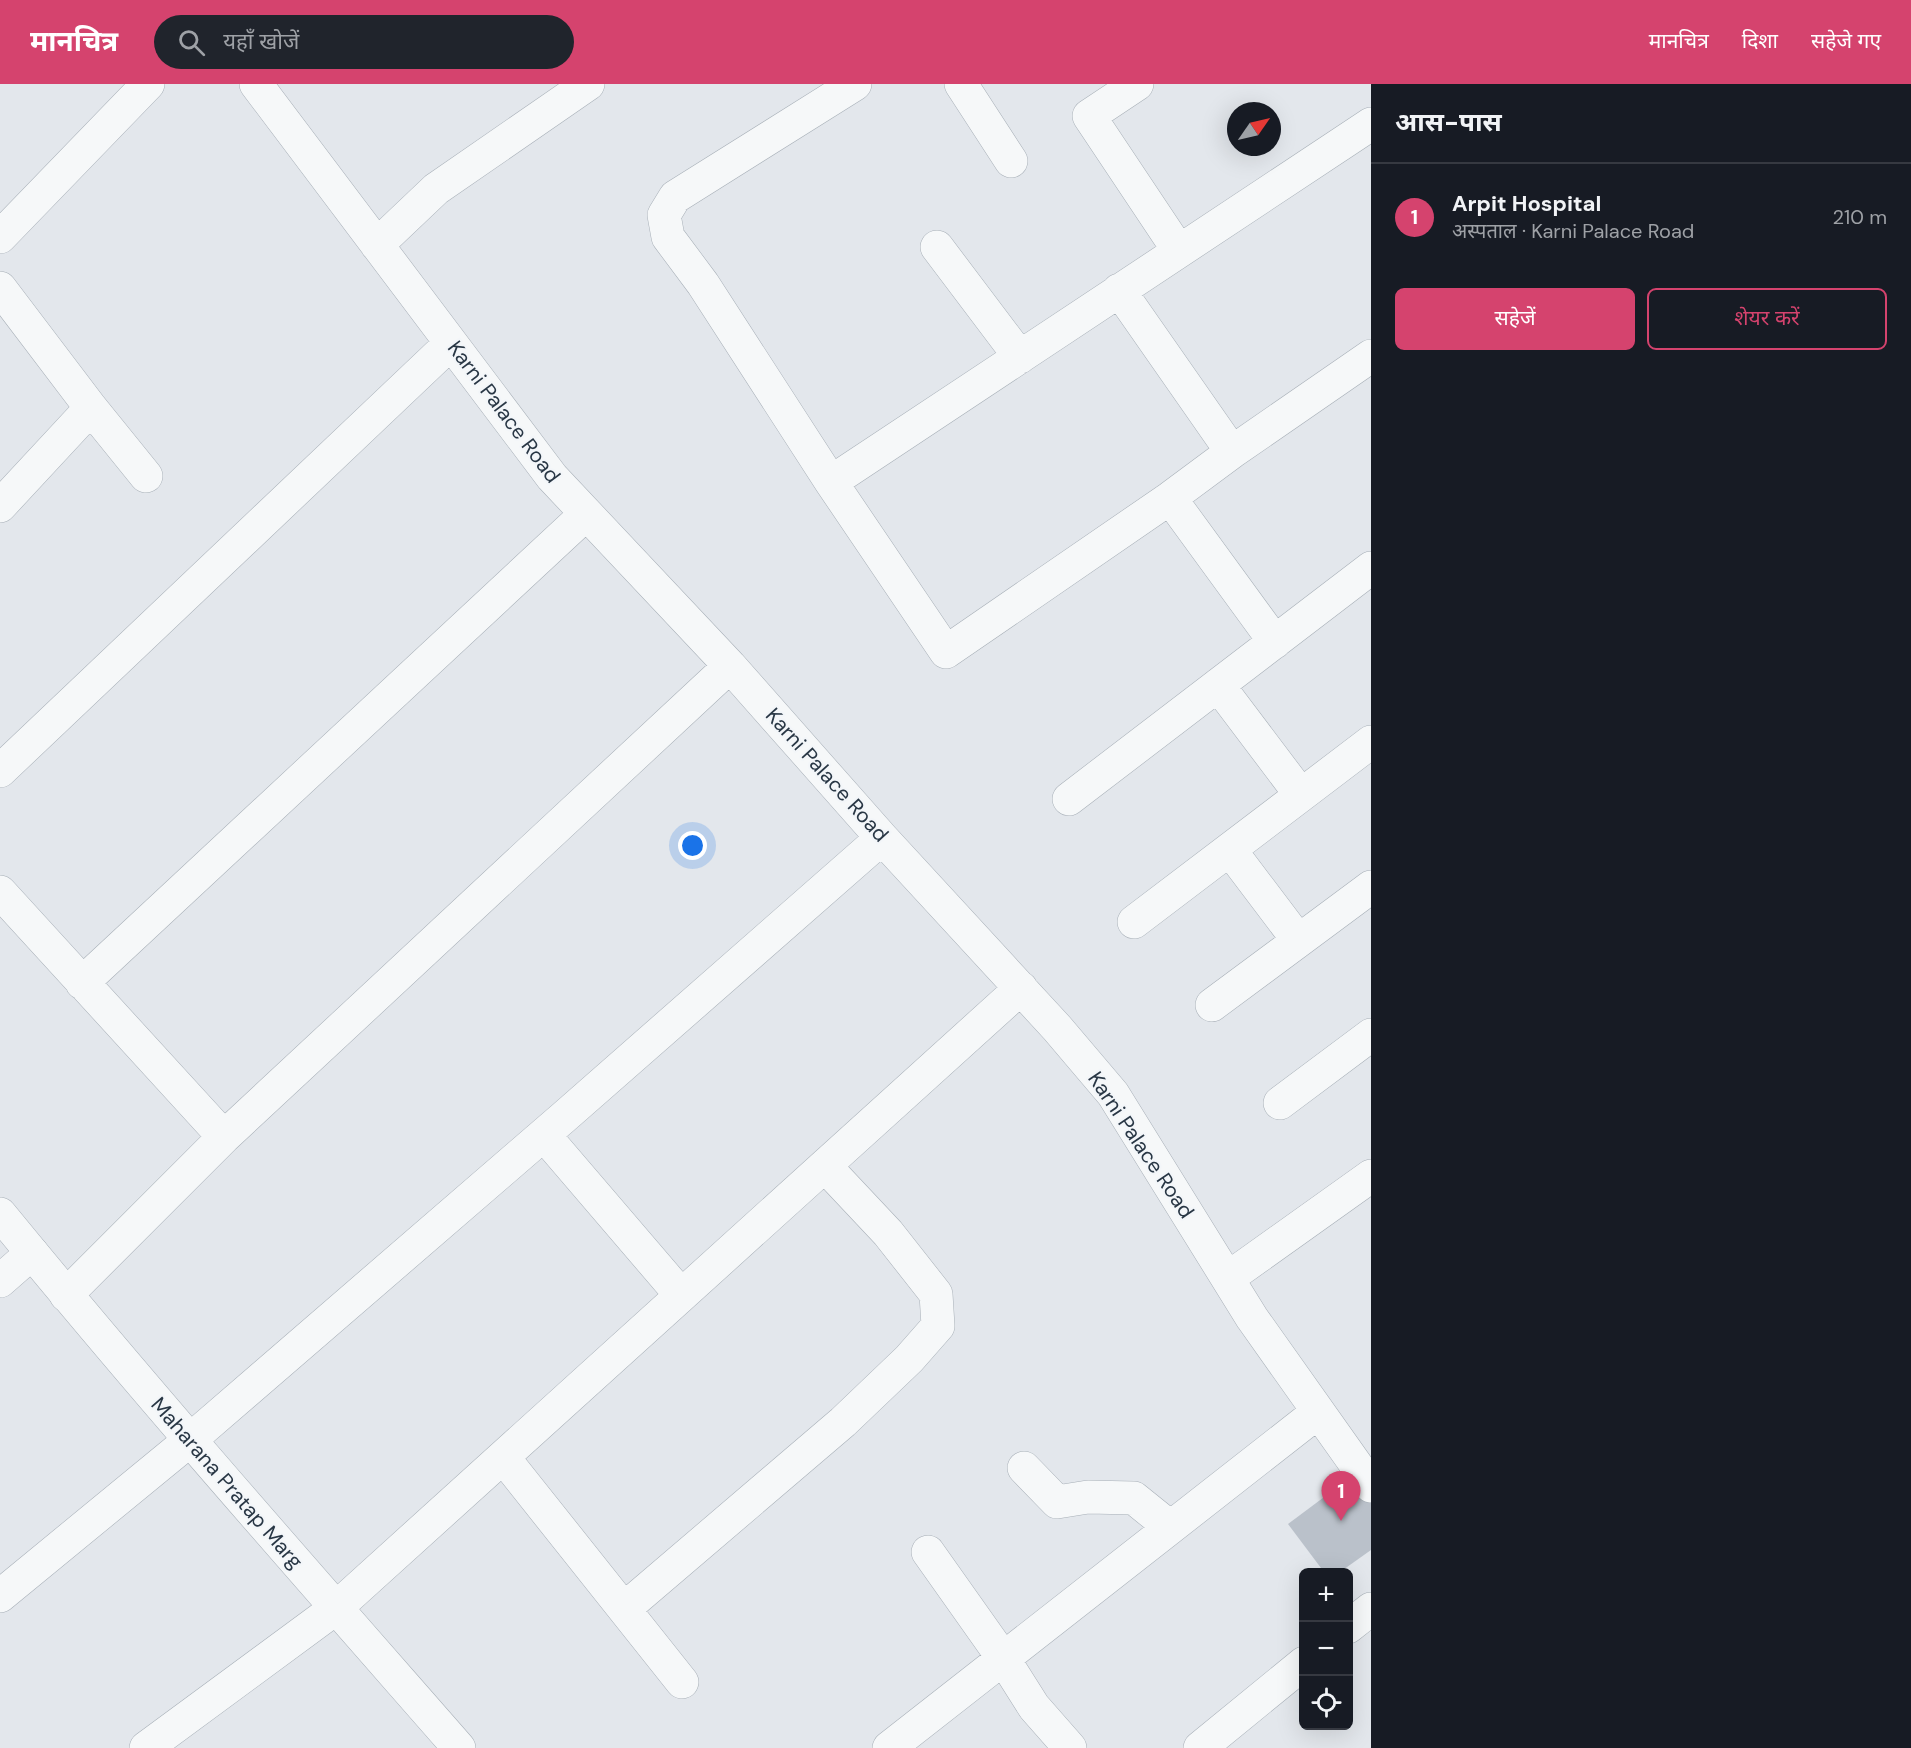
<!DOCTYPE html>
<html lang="hi">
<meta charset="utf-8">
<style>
body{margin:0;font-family:"DM Sans","Noto Sans Devanagari",sans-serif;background:#20242c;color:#f1f3f6}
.controls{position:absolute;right:18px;bottom:18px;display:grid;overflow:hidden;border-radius:9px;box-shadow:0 6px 24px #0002}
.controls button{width:54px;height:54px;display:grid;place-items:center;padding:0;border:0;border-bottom:2px solid #363941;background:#171b24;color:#f1f3f6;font:30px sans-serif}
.compass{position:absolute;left:1227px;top:18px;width:54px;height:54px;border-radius:50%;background:#171b24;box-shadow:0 6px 24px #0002;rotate:56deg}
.you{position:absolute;left:693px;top:762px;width:21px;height:21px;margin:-15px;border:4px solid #fff;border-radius:50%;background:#1a73e8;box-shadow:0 0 0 9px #1a73e833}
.badge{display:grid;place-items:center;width:39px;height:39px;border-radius:50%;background:#d5436e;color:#fff;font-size:20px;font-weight:700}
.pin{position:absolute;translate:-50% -50px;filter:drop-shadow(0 2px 3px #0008)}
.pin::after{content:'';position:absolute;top:32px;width:21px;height:18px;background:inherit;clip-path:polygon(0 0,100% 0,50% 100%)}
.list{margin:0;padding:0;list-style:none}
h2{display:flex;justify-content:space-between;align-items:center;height:78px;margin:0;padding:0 24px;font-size:26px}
h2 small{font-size:20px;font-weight:400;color:#9ea1a6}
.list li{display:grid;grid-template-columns:39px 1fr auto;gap:18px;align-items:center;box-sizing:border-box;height:108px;padding:0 24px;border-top:2px solid #363941}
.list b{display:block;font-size:22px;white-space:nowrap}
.list p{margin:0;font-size:20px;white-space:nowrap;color:#9ea1a6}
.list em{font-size:20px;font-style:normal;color:#9ea1a6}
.actions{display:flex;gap:12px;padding:18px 24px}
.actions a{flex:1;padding:14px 0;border:2px solid #d5436e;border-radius:9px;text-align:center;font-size:21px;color:#d5436e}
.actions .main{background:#d5436e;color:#fff}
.icon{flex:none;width:33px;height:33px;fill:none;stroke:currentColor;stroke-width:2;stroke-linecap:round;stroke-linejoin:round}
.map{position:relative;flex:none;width:1371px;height:1664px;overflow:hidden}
header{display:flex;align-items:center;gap:36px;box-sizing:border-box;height:84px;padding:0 30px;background:#d5436e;color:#fff}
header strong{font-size:28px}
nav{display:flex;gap:33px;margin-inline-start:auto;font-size:21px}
.search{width:420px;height:54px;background:#20242c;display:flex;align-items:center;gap:15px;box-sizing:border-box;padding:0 21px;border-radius:33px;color:#9ea1a6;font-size:22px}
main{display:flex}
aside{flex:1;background:#171b24}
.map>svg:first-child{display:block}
.building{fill:#bac1ca}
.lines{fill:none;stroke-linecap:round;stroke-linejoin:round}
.minor-casing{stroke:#a7afb7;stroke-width:34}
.tertiary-casing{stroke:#a7afb7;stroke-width:34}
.minor{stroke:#f6f8f9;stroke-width:33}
.tertiary{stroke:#f6f8f9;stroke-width:33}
.labels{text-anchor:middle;stroke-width:4.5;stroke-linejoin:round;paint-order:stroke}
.street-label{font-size:21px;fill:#293745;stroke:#f3f6f9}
</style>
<header>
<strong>मानचित्र</strong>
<div class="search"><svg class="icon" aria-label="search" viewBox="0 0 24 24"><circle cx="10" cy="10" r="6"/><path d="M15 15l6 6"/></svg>यहाँ खोजें</div>
<nav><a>मानचित्र</a><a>दिशा</a><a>सहेजे गए</a></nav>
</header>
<main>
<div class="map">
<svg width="1371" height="1664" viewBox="0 0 1371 1664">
<rect width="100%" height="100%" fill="#e3e7ec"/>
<path class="building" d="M1351 1393 1371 1419V1466L1340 1488H1324L1288 1440Z"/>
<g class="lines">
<defs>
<path id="minor" d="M256 0 552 393 730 582 882 754 1057 944 1113 1010 1252 1234 1371 1402
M855 0 675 113 664 131 668 153 703 200 831 398 946 568 1170 414 1232 368 1371 272
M961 0 1011 77
M1137 0 1089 32 1179 167
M0 153 148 0
M377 161 436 105 588 0
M937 163 1020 273
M0 204 91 324 146 392
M1119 206 1232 368
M831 398 1371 40
M1170 414 1275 558
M0 422 91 324
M1218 601 1301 711
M0 687 451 259
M1069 715 1371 484
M1230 766 1298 856
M0 808 224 1053
M1134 838 1371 658
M82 899 586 430
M1212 921 1371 803
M1280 1019 1371 951
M544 1051 681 1211
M1228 1194 1371 1092
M0 1197 32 1169
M66 1211 224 1053 730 582
M503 1373 682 1598
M1024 1384 1057 1418 1088 1413 1134 1414 1170 1443
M928 1468 1003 1574 1034 1623 1070 1664
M0 1512 190 1356 564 1033 882 754
M624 1525 843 1338 909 1275 938 1242 936 1210 888 1149 825 1082
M1348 1543 1371 1525
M146 1664 336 1524 1021 904
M889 1664 1318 1328
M1200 1664 1304 1579"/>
<path id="tertiary" d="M0 1130C149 1312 304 1487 459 1664"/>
</defs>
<use href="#minor" class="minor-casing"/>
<use href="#tertiary" class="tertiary-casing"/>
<use href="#minor" class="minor"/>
<use href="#tertiary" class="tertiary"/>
</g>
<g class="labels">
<g class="street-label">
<text transform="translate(504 328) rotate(53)" y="7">Karni Palace Road</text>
<text transform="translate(827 691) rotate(48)" y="7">Karni Palace Road</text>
<text transform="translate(1141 1061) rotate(56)" y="7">Karni Palace Road</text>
<text transform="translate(227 1399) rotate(49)" y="7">Maharana Pratap Marg</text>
</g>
</g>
</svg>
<div class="controls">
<button>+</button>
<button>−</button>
<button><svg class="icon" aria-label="locate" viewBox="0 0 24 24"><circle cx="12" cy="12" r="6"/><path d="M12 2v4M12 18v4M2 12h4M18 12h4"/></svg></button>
</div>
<svg class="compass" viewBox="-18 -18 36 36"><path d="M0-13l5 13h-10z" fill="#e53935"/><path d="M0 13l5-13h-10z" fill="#9ea1a6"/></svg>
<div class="you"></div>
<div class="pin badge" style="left:1341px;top:1437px">1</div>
</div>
<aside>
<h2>आस-पास<small></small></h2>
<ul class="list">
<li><span class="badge">1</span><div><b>Arpit Hospital</b><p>अस्पताल · Karni Palace Road</p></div><em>210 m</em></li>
</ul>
<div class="actions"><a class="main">सहेजें</a><a>शेयर करें</a></div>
</aside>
</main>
